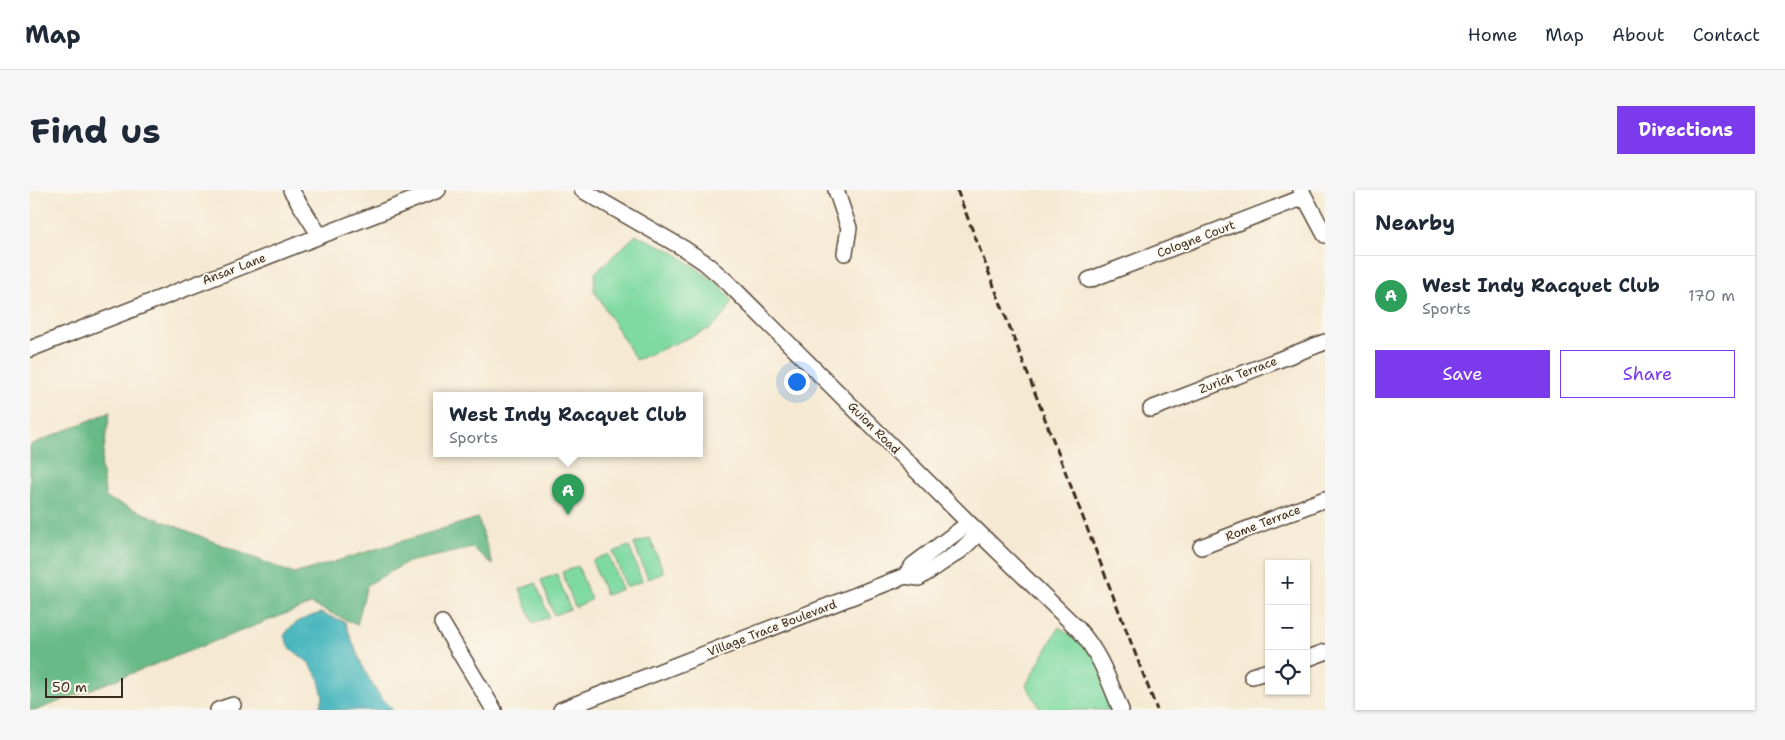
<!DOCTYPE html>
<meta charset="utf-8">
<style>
body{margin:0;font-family:"Shantell Sans",sans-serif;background:#f6f6f7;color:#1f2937}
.controls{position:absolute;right:15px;bottom:15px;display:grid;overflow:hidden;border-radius:0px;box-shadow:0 1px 4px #0004}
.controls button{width:45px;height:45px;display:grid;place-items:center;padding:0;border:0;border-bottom:1px solid #e0e1e3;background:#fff;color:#1f2937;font:25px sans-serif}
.scale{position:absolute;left:15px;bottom:12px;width:78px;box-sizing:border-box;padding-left:5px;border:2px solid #3b2a1e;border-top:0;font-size:14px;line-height:18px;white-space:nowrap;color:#3b2a1e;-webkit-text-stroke:4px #fbf7ec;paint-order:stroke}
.you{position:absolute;left:766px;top:191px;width:18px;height:18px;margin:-12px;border:4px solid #fff;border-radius:50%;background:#1a73e8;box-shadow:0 0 0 8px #1a73e833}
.badge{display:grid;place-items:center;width:32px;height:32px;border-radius:50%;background:#7c3aed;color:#fff;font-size:16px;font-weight:700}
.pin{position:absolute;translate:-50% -41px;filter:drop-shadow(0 1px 2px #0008)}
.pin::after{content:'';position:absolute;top:26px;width:18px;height:15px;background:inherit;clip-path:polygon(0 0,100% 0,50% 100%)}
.popup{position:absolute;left:403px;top:202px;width:270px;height:65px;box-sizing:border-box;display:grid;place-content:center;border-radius:0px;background:#fff;filter:drop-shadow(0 1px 4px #0005);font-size:16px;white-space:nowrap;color:#747a83}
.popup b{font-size:19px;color:#1f2937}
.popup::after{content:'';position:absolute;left:50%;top:100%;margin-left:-10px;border:10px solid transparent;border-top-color:#fff}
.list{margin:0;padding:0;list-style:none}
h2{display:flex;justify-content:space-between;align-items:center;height:65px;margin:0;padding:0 20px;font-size:21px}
h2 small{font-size:16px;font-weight:400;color:#747a83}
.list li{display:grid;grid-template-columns:32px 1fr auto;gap:15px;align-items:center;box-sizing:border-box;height:80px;padding:0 20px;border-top:1px solid #e0e1e3}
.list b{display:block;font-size:19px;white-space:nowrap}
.list p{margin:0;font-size:16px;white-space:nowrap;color:#747a83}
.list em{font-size:16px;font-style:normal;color:#747a83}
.actions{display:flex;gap:10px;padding:15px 20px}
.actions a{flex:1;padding:11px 0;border:1px solid #7c3aed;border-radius:0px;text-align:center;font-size:18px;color:#7c3aed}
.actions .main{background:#7c3aed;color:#fff}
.icon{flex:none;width:28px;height:28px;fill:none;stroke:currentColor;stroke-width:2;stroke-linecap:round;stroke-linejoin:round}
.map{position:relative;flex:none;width:1295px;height:520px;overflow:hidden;border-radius:0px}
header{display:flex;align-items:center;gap:30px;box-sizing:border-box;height:70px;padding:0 25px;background:#fff;border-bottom:1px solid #e0e1e3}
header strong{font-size:24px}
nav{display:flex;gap:28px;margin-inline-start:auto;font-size:18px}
.intro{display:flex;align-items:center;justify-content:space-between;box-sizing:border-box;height:120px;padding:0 30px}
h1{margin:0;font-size:35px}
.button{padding:12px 22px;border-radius:0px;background:#7c3aed;color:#fff;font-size:18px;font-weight:700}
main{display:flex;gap:30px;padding:0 30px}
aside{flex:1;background:#fff;border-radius:0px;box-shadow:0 1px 4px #0004}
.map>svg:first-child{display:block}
.green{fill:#7fdaa1;stroke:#5d8260}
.forest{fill:#67ba87;stroke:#517252}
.water{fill:#46b6bd;stroke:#40706e}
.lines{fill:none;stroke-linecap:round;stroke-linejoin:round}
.minor-casing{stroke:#574739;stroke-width:18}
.minor{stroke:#fff;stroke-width:15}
.rail{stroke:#3b2a1e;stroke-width:3;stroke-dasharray:8 4;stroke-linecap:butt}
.labels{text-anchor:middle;stroke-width:4;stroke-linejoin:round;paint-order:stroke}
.street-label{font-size:12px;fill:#3b2a1e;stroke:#fbf7ec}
</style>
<header>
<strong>Map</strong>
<nav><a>Home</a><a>Map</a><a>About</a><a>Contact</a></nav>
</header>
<div class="intro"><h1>Find us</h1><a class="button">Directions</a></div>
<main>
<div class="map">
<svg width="1295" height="520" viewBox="0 0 1295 520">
<rect width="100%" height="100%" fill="#fbf7ec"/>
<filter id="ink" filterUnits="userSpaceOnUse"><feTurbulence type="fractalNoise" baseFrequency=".02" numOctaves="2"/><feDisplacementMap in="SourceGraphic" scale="10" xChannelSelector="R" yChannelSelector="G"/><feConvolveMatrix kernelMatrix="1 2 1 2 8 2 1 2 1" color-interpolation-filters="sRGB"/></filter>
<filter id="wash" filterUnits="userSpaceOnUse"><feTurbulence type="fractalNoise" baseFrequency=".0096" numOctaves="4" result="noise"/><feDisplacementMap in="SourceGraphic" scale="20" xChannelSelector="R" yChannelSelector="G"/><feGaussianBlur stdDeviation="1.12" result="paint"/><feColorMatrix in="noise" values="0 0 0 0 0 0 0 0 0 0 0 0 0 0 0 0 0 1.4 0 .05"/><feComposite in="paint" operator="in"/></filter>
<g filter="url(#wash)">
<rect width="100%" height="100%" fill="#f5e9d2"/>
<path class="green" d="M606 45 642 61 691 96 702 110 697 122 681 138 606 170 564 100 565 83Z
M620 348 634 383 618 389 604 354Z
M599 356 612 391 596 397 583 362Z
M578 364 592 399 576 405 562 371Z
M548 376 561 410 545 417 532 382Z
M527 384 540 419 524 425 511 390Z
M506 393 519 427 503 433 490 399Z
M1029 437 1067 463 1091 520H1011L996 495Z"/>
<path class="forest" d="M80 222 71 277 76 308 264 384 448 328 463 375 443 358 378 372 337 395 327 435 281 414 7 520H0V255Z"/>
<path class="water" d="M291 423 315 432C327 463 338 497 363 520H289L293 507 288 487 279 473 259 457 254 446C262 432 276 427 291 423Z"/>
</g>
<g filter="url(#ink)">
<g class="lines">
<defs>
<path id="minor" d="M261 0 290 46
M552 0 653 58 674 72 696 91 939 333 1048 439C1070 463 1079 491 1091 520
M806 0 819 38 815 63
M1271 0 1295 45
M1059 90 1274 7
M0 159 408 0
M1121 219 1295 152
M1171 357 1295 309
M875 386 889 388 930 361 949 343
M412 433 464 520
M1276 469 1295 462
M1222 486 1239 481
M188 520 203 515
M531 520 875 386 883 375 939 333"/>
</defs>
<use href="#minor" class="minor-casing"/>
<use href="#minor" class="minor"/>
<path class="rail" d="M927 0 1127 520"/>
</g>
</g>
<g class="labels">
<g class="street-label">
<text transform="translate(1166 49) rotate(-21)" y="4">Cologne Court</text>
<text transform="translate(204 79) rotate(-21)" y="4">Ansar Lane</text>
<text transform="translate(1208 185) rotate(-21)" y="4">Zurich Terrace</text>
<text transform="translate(844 238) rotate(45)" y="4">Guion Road</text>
<text transform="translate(1233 333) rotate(-21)" y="4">Rome Terrace</text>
<text transform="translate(742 438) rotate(-21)" y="4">Village Trace Boulevard</text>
</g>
</g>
</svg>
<div class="controls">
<button>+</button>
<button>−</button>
<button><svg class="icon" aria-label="locate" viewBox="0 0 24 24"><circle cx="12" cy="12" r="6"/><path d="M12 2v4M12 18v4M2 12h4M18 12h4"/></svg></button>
</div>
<div class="scale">50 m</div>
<div class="you"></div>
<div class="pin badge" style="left:538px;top:325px;background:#2e9e5b">A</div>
<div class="popup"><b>West Indy Racquet Club</b>Sports</div>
</div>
<aside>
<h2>Nearby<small></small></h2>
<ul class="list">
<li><span class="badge" style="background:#2e9e5b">A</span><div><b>West Indy Racquet Club</b><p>Sports</p></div><em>170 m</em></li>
</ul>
<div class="actions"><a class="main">Save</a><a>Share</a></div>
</aside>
</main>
